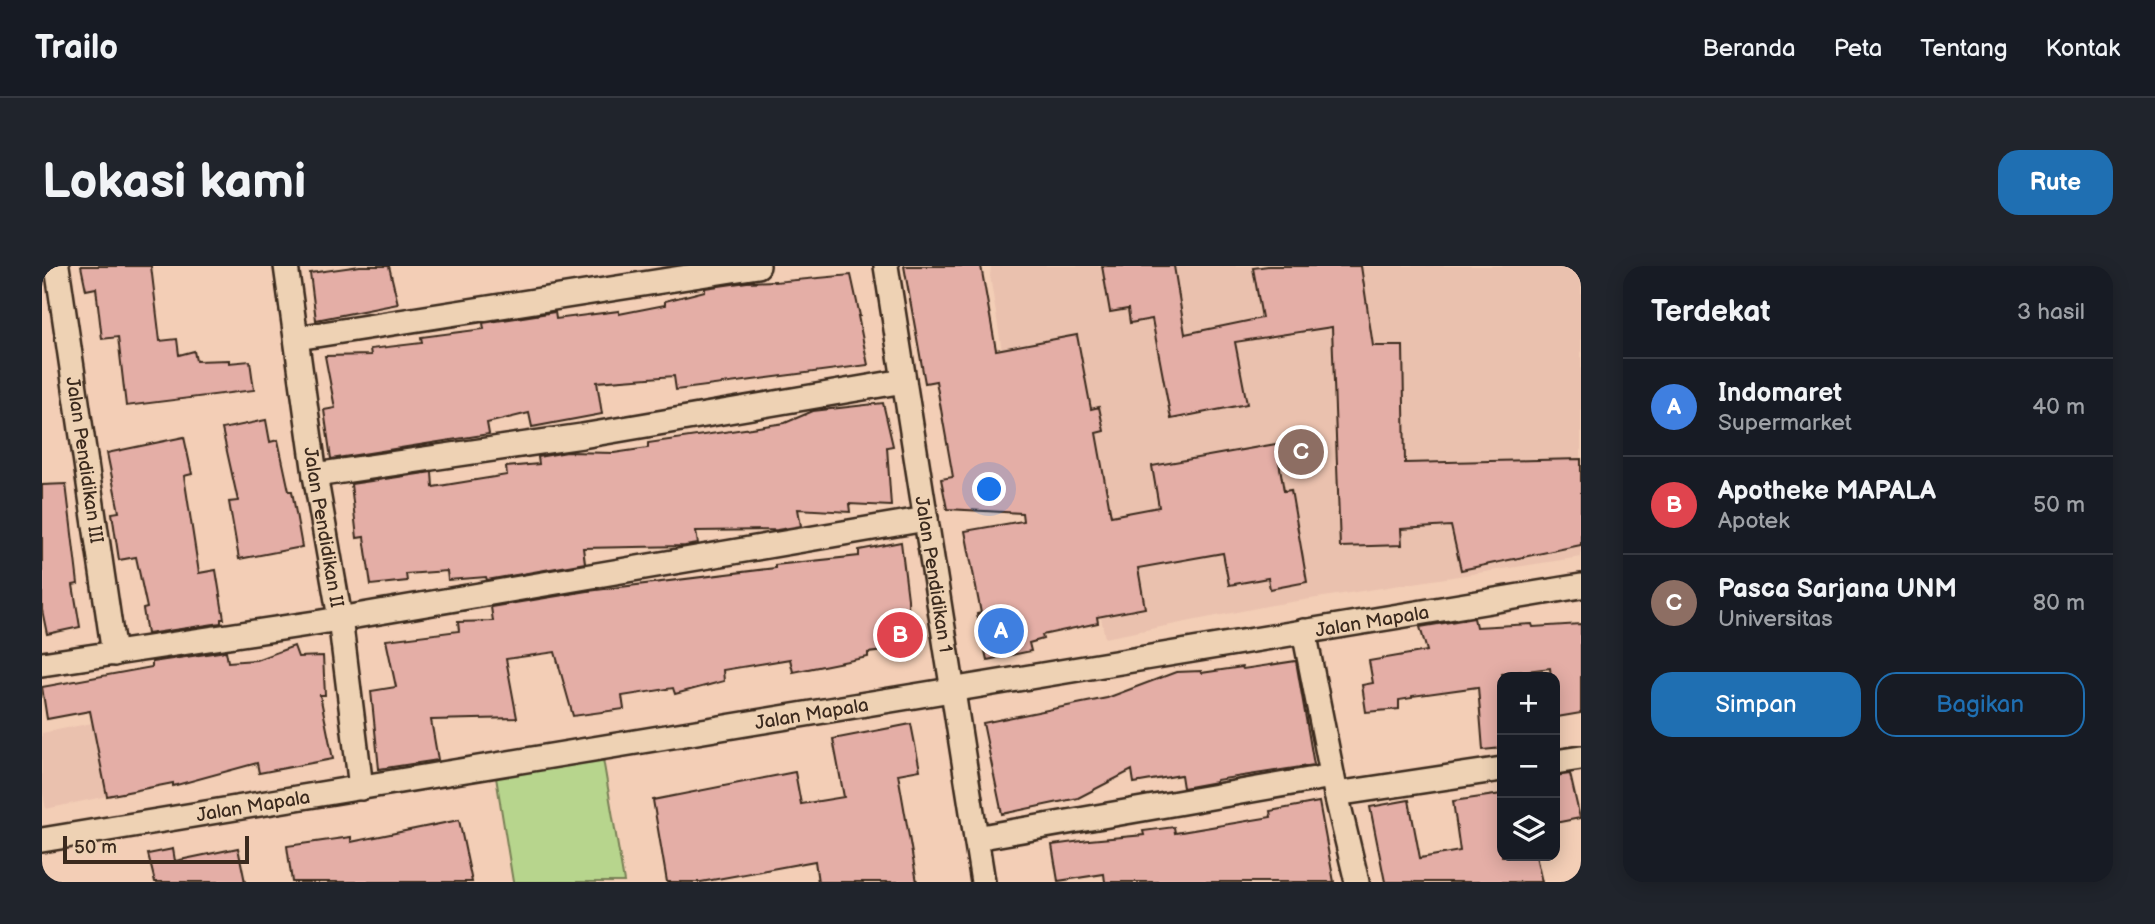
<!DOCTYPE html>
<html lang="id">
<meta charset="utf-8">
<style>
body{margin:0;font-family:"Balsamiq Sans",sans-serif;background:#20242c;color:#f1f3f6}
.controls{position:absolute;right:21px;bottom:21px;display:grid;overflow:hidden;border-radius:14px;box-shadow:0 4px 18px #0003}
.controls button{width:63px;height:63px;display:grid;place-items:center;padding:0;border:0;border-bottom:2px solid #363941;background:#171b24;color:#f1f3f6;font:35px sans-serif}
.scale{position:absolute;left:21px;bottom:18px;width:186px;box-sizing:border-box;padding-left:7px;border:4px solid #3b2a1e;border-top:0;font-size:19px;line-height:24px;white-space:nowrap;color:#3b2a1e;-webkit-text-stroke:5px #eed2b4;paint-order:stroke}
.you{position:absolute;left:948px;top:224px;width:24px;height:24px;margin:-18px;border:5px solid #fff;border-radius:50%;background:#1a73e8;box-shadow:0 0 0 10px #1a73e833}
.badge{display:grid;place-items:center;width:46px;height:46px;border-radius:50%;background:#1f6fb2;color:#fff;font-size:23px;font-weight:700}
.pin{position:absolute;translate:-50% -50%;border:4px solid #fff;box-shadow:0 2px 7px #0006}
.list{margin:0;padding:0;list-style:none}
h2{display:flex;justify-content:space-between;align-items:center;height:91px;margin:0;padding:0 28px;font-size:30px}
h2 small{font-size:23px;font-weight:400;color:#9ea1a6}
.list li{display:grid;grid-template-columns:46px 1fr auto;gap:21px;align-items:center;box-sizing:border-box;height:98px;padding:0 28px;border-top:2px solid #363941}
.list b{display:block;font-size:26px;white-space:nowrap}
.list p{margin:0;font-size:23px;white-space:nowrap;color:#9ea1a6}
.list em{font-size:23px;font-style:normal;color:#9ea1a6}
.actions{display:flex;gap:14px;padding:21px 28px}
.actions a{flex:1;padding:16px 0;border:2px solid #1f6fb2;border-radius:21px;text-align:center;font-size:24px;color:#1f6fb2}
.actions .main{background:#1f6fb2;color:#fff}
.icon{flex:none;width:38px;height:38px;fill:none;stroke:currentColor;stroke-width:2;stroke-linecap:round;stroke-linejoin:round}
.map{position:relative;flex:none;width:1539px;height:616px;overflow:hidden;border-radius:21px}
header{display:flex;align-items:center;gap:42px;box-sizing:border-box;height:98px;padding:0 35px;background:#171b24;border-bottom:2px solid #363941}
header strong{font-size:33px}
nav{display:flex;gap:38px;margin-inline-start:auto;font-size:24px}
.intro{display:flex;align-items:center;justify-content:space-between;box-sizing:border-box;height:168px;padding:0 42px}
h1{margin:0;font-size:49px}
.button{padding:18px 32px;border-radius:21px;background:#1f6fb2;color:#fff;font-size:24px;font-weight:700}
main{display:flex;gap:42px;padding:0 42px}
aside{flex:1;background:#171b24;border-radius:21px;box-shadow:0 4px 18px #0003}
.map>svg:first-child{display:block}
.built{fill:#eac1ae}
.green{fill:#b7d58d;stroke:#798056;stroke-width:2}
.building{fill:#e4aea6;stroke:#3b2a1e;stroke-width:2}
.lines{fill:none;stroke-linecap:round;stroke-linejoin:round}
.minor-casing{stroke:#3b2a1e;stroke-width:28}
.minor{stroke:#eed2b4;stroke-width:23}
.labels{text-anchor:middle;stroke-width:7;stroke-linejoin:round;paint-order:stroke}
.street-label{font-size:19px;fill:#3b2a1e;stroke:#eed2b4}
</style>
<header>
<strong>Trailo</strong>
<nav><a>Beranda</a><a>Peta</a><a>Tentang</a><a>Kontak</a></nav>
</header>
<div class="intro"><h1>Lokasi kami</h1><a class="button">Rute</a></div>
<main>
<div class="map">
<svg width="1539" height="616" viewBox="0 0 1539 616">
<rect width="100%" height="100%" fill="#f3ceb6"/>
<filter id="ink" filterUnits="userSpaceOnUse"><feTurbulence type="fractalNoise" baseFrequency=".0143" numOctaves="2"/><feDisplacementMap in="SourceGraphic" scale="14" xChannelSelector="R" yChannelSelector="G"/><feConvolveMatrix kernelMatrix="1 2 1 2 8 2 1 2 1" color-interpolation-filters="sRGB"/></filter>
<g filter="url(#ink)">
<path class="built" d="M949 0H1539V291L1230 339 1063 372 1036 232 969 141 948 10Z
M50 457 65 530 4 543 0 522V467Z"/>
<path class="green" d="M560 487 582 616H471L453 505Z"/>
<path class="building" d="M39 0H109L118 75 135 73 137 89 152 85 154 95 187 94V97L208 95 212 124 84 140 76 71 60 73 54 22 44 24Z
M318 0H347L356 38 274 54 268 7Z
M862 0H939L954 84 1035 69 1049 143 1057 141 1062 165 1054 167 1069 250 1117 241 1110 200 1234 178 1242 225 1249 224 1265 316 1228 323 1226 312 1187 319 1181 287 1096 302 1103 342 1055 351 1056 357 1000 369 1001 373 987 377 989 385 945 394 935 348 939 347 923 265 981 255 980 247 905 243 899 213 911 211 894 115 883 117Z
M1060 0H1132L1143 68 1220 52 1211 2 1226 0H1319L1331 80H1361L1363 197 1539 193V279L1419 304 1409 260 1359 263 1360 279 1298 281 1290 61 1193 76 1205 138 1129 153 1110 53 1088 57 1086 43 1068 46Z
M809 9 818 50H816L826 99 634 124 632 110 555 116 560 148 490 161 487 147 445 157 447 168 289 193 282 144 293 142 283 90 329 89 328 83 380 77 379 71 442 63 441 57 513 46 514 53 577 45V48L623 39V35L663 25V22L705 16 733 15V16Z
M841 137 851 180 845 181 849 240 807 238 808 246 756 243 759 260 735 264 654 265 656 278 643 280 541 282 543 297 445 314 444 311 406 314 405 305 364 308 365 315 329 319 322 271 315 272 309 218 390 206 391 221 465 209 464 201 497 198 496 191 525 186 572 187 606 182V177L743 157 771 145Z
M224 154 228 176 236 174 247 225H250L260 281 197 293 187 236 196 235 180 163Z
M142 171 150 208 142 210 157 307 174 304 182 353H179V357L105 368 101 343 105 342 94 291 77 294 70 247 77 246 65 187Z
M24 218 36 318 31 319 38 361 5 368 0 344V219Z
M859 276 866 333 867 382 826 387V391L751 406 748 393 681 404 682 415 633 428 631 422 580 430 582 443 531 450 513 386 464 393 475 452 389 454 396 494 337 503 329 425 354 421 344 374 417 365 416 356 451 355 449 341 546 325 733 302V299L817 290V284Z
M1432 352 1434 361 1490 358 1491 361 1539 358V447L1515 451 1513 411H1509L1508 402 1460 408V482L1441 484 1436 421 1370 430V432L1357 434V443L1324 446 1320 419 1331 417 1327 395 1385 385 1378 361Z
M252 380 256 391 281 390 283 429H278L291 493 217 507 215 497 131 520V517L65 530 48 445 5 453 0 421 110 401V396L184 385 186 396 214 394Z
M1254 395 1272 499 1174 514V516L1141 522 1139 509 1092 517 1090 504 1036 532 960 548 941 457 1065 432 1134 406 1159 405V407L1200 401 1201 403Z
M869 458 878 504 856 508 875 616H776L773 595 659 616H625L611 534 753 506 759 538 802 531 791 473Z
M1528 508 1538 552 1513 557V510Z
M1460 528V590H1494L1500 616H1343L1328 541 1367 534 1378 592 1418 585 1411 535Z
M1277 536 1292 616H1063L1062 608 1016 615 1010 579 1047 574 1102 569 1101 565 1132 561 1133 567 1229 551 1228 545Z
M417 554 430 616H250L245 580 309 571V576Z
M196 582 203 616H113L106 588 131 583 133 595Z"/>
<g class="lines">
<defs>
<g id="minor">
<path id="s1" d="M15 0 72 388"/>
<path id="s2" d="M244 0 273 209 298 352 319 522"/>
<path id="s3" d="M844 0 941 616"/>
<path d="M255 72 716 0"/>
<path d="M273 209 540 170 862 115"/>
<path d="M1262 365 1294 528 1315 616"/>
<path d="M0 398 273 357 884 253"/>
<path d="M1513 496 1539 492"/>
<path d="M1294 528 1460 503"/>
<path d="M934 572 1290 510"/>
<path id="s4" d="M0 574 1539 320"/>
</g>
</defs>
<use href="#minor" class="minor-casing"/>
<use href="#minor" class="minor"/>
</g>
</g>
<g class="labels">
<g class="street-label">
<text dy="7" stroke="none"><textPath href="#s1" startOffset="196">Jalan Pendidikan III</textPath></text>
<text dy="7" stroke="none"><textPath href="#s2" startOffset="264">Jalan Pendidikan II</textPath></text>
<text dy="7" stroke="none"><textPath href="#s3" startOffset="312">Jalan Pendidikan 1</textPath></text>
<text dy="7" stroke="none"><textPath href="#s4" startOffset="1348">Jalan Mapala</textPath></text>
<text dy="7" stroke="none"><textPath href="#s4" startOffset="780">Jalan Mapala</textPath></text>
<text dy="7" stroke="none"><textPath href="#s4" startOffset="214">Jalan Mapala</textPath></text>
</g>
</g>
</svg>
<div class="controls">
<button>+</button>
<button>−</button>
<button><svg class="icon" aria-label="layers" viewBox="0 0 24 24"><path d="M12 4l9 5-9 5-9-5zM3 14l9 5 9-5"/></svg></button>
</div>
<div class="scale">50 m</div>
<div class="you"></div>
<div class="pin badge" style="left:959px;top:365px;background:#3f7fe0">A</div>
<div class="pin badge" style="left:858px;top:369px;background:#e0444e">B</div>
<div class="pin badge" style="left:1259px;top:186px;background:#8d6e63">C</div>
</div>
<aside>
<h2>Terdekat<small>3 hasil</small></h2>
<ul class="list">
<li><span class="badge" style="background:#3f7fe0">A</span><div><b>Indomaret</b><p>Supermarket</p></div><em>40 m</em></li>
<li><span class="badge" style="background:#e0444e">B</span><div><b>Apotheke MAPALA</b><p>Apotek</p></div><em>50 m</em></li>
<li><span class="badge" style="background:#8d6e63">C</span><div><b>Pasca Sarjana UNM</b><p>Universitas</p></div><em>80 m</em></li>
</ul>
<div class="actions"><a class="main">Simpan</a><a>Bagikan</a></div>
</aside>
</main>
